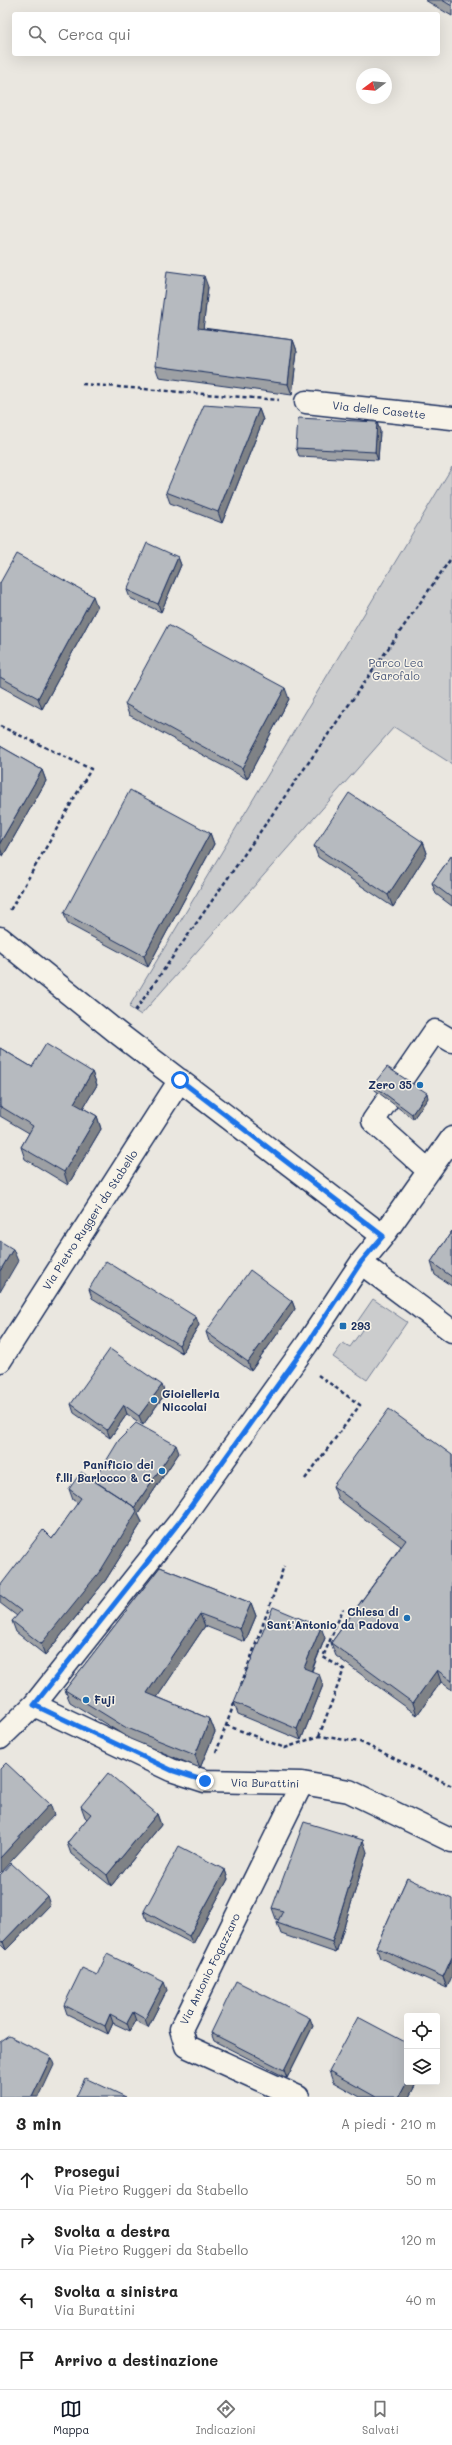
<!DOCTYPE html>
<html lang="it">
<meta charset="utf-8">
<style>
body{margin:0;font-family:Mali,sans-serif;background:#f6f6f6;color:#222}
.controls{position:absolute;right:12px;bottom:12px;display:grid;overflow:hidden;border-radius:4px;box-shadow:0 4px 16px #0002}
.controls button{width:36px;height:36px;display:grid;place-items:center;padding:0;border:0;border-bottom:1px solid #e0e0e0;background:#fff;color:#222;font:20px sans-serif}
.compass{position:absolute;left:356px;top:68px;width:36px;height:36px;border-radius:50%;background:#fff;box-shadow:0 4px 16px #0002;rotate:254deg}
.stop{position:absolute;width:12px;height:12px;margin:-9px;border:3px solid #1a73e8;border-radius:50%;background:#fff}
.stop.end{background:#1a73e8;border-color:#fff;box-shadow:0 1px 4px #0008}
.list{margin:0;padding:0;list-style:none}
h2{display:flex;justify-content:space-between;align-items:center;height:52px;margin:0;padding:0 16px;font-size:17px}
h2 small{font-size:13px;font-weight:400;color:#767676}
.list li{display:grid;grid-template-columns:26px 1fr auto;gap:12px;align-items:center;box-sizing:border-box;height:60px;padding:0 16px;border-top:1px solid #e0e0e0}
.list b{display:block;font-size:15px;white-space:nowrap}
.list p{margin:0;font-size:13px;white-space:nowrap;color:#767676}
.list em{font-size:13px;font-style:normal;color:#767676}
.icon{flex:none;width:22px;height:22px;fill:none;stroke:currentColor;stroke-width:2;stroke-linecap:round;stroke-linejoin:round}
.map{position:relative;flex:none;width:452px;height:2097px;overflow:hidden}
.search{position:absolute;background:#fff;box-shadow:0 4px 16px #0002;left:12px;right:12px;top:12px;height:44px;display:flex;align-items:center;gap:10px;box-sizing:border-box;padding:0 14px;border-radius:4px;color:#767676;font-size:15px}
.sheet{height:292px;background:#fff}
nav{display:flex;justify-content:space-around;align-items:center;box-sizing:border-box;height:56px;border-top:1px solid #e0e0e0;background:#fff;font-size:11px;color:#767676}
nav a{display:grid;justify-items:center;gap:2px}
nav .on{color:#111827}
.map>svg:first-child{display:block}
.green{fill:#cbcccd;stroke:#737e96}
.lines{fill:none;stroke-linecap:round;stroke-linejoin:round}
.minor-casing{stroke:#1b2f5e;stroke-width:25}
.path{stroke:#1b2f5e;stroke-width:2.5;stroke-dasharray:4 3;stroke-linecap:butt}
.minor{stroke:#f7f3e8;stroke-width:22}
.wall{fill:#9da0a4;stroke:#1b2f5e}
.shaded-wall{fill:#7f8286;stroke:#1b2f5e}
.building{fill:#b6babf;stroke:#1b2f5e}
.route{stroke:#1a73e8;stroke-width:5}
.poi-dot{fill:#1f6fb2;stroke:#f7f3e8;stroke-width:1.5}
.labels{text-anchor:middle;stroke-width:3;stroke-linejoin:round;paint-order:stroke}
.street-label{font-size:11px;fill:#1b2f5e;stroke:#f7f3e8}
.park-label{font-size:11px;fill:#47567a;stroke:#f7f3e8}
.poi-label{font-size:11px;font-weight:bold;fill:#1b2f5e;stroke:#f7f3e8;text-anchor:end}
</style>
<div class="map">
<svg width="452" height="2097" viewBox="0 0 452 2097">
<rect width="100%" height="100%" fill="#eae7e0"/>
<filter id="ink" filterUnits="userSpaceOnUse"><feTurbulence type="fractalNoise" baseFrequency=".025" numOctaves="2"/><feDisplacementMap in="SourceGraphic" scale="8" xChannelSelector="R" yChannelSelector="G"/><feConvolveMatrix kernelMatrix="1 2 1 2 8 2 1 2 1" color-interpolation-filters="sRGB"/></filter>
<g filter="url(#ink)">
<path class="green" d="M452 467V764L394 727 141 1015 129 1007Z
M373 1299 407 1322 367 1380 333 1357 343 1343 350 1347 362 1330 355 1325Z"/>
<g class="lines">
<defs>
<path id="minor" d="M306 402 452 418
M0 938 119 1034 383 1236
M429 1171 373 1121 435 1031 452 1041
M361 1263 452 1331
M0 1361 180 1080
M34 1705 171 1770 205 1781 302 1783 349 1791 452 1841
M0 1738 34 1705 181 1520 307 1344 361 1263 383 1236 452 1138
M298 2097 186 2046 181 2029 302 1783"/>
</defs>
<use href="#minor" class="minor-casing"/>
<path class="path" d="M82 384 279 400
M0 726 91 769 9 912
M135 1011 452 557
M305 1479 360 1405 318 1375
M241 1685 284 1566
M226 1725 285 1748 319 1736 360 1742 452 1786
M319 1736 344 1669 323 1657 343 1609
M216 1753 235 1701"/>
<use href="#minor" class="minor"/>
</g>
<path class="wall" d="M425 0H452V16Z
M208 287 203 328 293 340 297 351 292 395 159 377 155 366Z
M259 409 263 420 222 523 170 503 166 492Z
M380 431 378 460 299 456 296 448Z
M178 557 181 565 161 612 130 598 127 590Z
M0 583 97 607 42 709 0 686Z
M289 699 247 779 129 715 125 704Z
M0 746 42 770 46 781 3 856 0 854Z
M210 833 214 844 148 967 68 924 64 913Z
M423 842 427 853 393 907 318 857 314 846Z
M452 855V906L436 894 432 883Z
M0 1048 32 1067 92 1072 97 1085 83 1108 97 1116 101 1129 68 1185 25 1159 21 1147 29 1133 0 1116Z
M373 1085 428 1098 413 1119 375 1090Z
M452 1231V1286L435 1275 431 1262Z
M89 1289 199 1325 182 1353 92 1298Z
M292 1301 295 1309 251 1371 209 1341 206 1332Z
M165 1394 143 1425 127 1414 110 1438 74 1413 71 1404Z
M179 1453 138 1514 142 1522 105 1581 45 1655 16 1632 12 1621 17 1616 0 1603V1586L52 1539 78 1503 73 1500 69 1489Z
M452 1455V1690L441 1682 417 1715 336 1656 331 1643 401 1546 338 1499 333 1486Z
M160 1567 251 1603 256 1616 245 1642 205 1626 157 1697 210 1719 215 1732 200 1768 130 1739 70 1702 65 1690Z
M325 1638 312 1671 323 1685 301 1740 238 1714 234 1702Z
M81 1806 157 1814 161 1825 111 1886 71 1854 67 1843 87 1819 85 1817Z
M367 1852 336 1953 281 1934 277 1923 279 1920 276 1919 272 1908Z
M225 1870 228 1879 193 1944 147 1920 144 1911Z
M0 1875 50 1905 6 1950 0 1944Z
M407 1878 447 1988 380 1958 376 1947Z
M97 1975 167 1990 148 2027 136 2021 130 2031 113 2023 108 2034 67 2014 64 2005Z
M313 2026 287 2078 214 2041 211 2033Z
M329 2071 407 2082H417L409 2097H360L333 2082Z"/>
<path class="shaded-wall" d="M204 276 208 287 202 339 198 328Z
M293 340 297 351 292 395 288 384Z
M259 409 263 420 222 523 218 512Z
M377 422 380 431 378 460 375 452Z
M178 557 181 565 161 612 158 604Z
M93 596 97 607 42 709 38 698Z
M285 688 289 699 247 779 242 768Z
M42 770 46 781 3 856 0 848V843Z
M210 833 214 844 148 967 144 956Z
M423 842 427 853 393 907 388 895Z
M92 1072 97 1085 79 1115 74 1103Z
M427 1093 428 1098 413 1119 412 1114Z
M97 1116 101 1129 68 1185 64 1172Z
M13 1249 18 1261 0 1292V1271Z
M292 1301 295 1309 251 1371 248 1362Z
M196 1317 199 1325 182 1353 179 1345Z
M162 1385 165 1394 143 1425 139 1416Z
M124 1405 127 1414 110 1438 107 1430Z
M176 1445 179 1453 138 1514 142 1522 105 1581 45 1655 41 1644 134 1508Z
M251 1603 256 1616 245 1642 240 1629Z
M200 1614 205 1626 152 1705 147 1693Z
M321 1627 325 1638 308 1679 304 1668Z
M437 1670 441 1682 417 1715 413 1703Z
M319 1674 323 1685 301 1740 297 1729Z
M210 1719 215 1732 200 1768 195 1755Z
M50 1804 54 1815 0 1873V1858Z
M157 1814 161 1825 111 1886 107 1875Z
M363 1840 367 1852 336 1953 332 1942Z
M225 1870 228 1879 193 1944 189 1936Z
M47 1896 50 1905 6 1950 3 1942Z
M452 1957V1976L447 1988 443 1977Z
M164 1982 167 1990 148 2027 145 2019Z
M133 2012 136 2021 130 2031 127 2023Z
M110 2014 113 2023 108 2034 105 2026Z
M310 2018 313 2026 287 2078 284 2070Z
M51 2057 54 2065 39 2097H32Z
M407 2082H417L409 2097H399Z"/>
<path class="building" d="M442 0H452V6Z
M167 271 204 276 198 328 293 340 288 384 155 366Z
M204 405 259 409 218 512 166 492Z
M298 418 377 422 375 452 296 448Z
M147 543 178 557 158 604 127 590Z
M16 554 93 596 38 698 0 677V583Z
M168 625 285 688 242 768 125 704Z
M0 746 42 770 0 843Z
M130 790 210 833 144 956 64 913Z
M349 793 423 842 388 895 314 846Z
M452 855V898L432 883Z
M46 1044 92 1072 74 1103 97 1116 64 1172 21 1147 33 1126 0 1106V1048L32 1067Z
M387 1067 427 1093 412 1114 373 1085Z
M452 1231V1277L431 1262Z
M0 1241 13 1249 0 1271Z
M106 1261 196 1317 179 1345 89 1289Z
M250 1270 292 1301 248 1362 206 1332Z
M110 1349 162 1385 139 1416 124 1405 107 1430 71 1404Z
M389 1409 452 1455V1681L437 1670 413 1703 331 1643 406 1540 333 1486Z
M136 1423 176 1445 134 1508 133 1506 94 1481 119 1440Z
M81 1472 133 1506 137 1511 101 1570 41 1644 12 1621 21 1611 0 1595V1586L43 1530 52 1539 81 1498 69 1489Z
M160 1567 251 1603 240 1629 200 1614 147 1693 210 1719 195 1755 125 1727 65 1690Z
M273 1607 321 1627 304 1668 319 1674 297 1729 234 1702Z
M6 1763 50 1804 0 1858V1769Z
M108 1773 157 1814 107 1875 67 1843 91 1814 81 1806Z
M304 1822 363 1840 332 1942 277 1923 283 1911 272 1908Z
M179 1846 225 1870 189 1936 144 1911Z
M11 1863 47 1896 3 1942 0 1939V1875Z
M407 1878 452 1899V1957L443 1977 376 1947Z
M107 1954 164 1982 145 2019 133 2012 127 2023 110 2014 105 2026 64 2005 82 1968 97 1975Z
M236 1981 310 2018 284 2070 211 2033Z
M358 2017 407 2043V2082L399 2097H376L329 2071Z
M9 2036 51 2057 32 2097H0V2042Z
M85 2078 126 2097H76Z"/>
</g>
<g class="lines" filter="url(#ink)">
<path class="route" d="M180 1080 383 1236 361 1262 307 1344 181 1520 34 1705 171 1770 205 1781"/>
</g>
<g class="poi-dot">
<circle cx="420" cy="1085" r="4"/>
<rect x="339" y="1322" width="8" height="8" rx="2"/>
<circle cx="154" cy="1400" r="4"/>
<circle cx="162" cy="1471" r="4"/>
<circle cx="407" cy="1618" r="4"/>
<circle cx="86" cy="1700" r="4"/>
</g>
<g class="labels">
<g class="street-label">
<text transform="translate(379 410) rotate(6)" y="4">Via delle Casette</text>
<text transform="translate(90 1220) rotate(-57)" y="4">Via Pietro Ruggeri da Stabello</text>
<text transform="translate(265 1783) rotate(1)" y="4">Via Burattini</text>
<text transform="translate(210 1969) rotate(-64)" y="4">Via Antonio Fogazzaro</text>
</g>
<g class="park-label">
<text x="396" y="667">Parco Lea<tspan x="396" dy="13">Garofalo</tspan></text>
</g>
<g class="poi-label">
<text x="412" y="1089">Zero 35</text>
<text x="351" y="1330" text-anchor="start">293</text>
<text x="162" y="1398" text-anchor="start">Gioielleria<tspan x="162" dy="13">Niccolai</tspan></text>
<text x="154" y="1469">Panificio dei<tspan x="154" dy="13">f.lli Barlocco &amp; C.</tspan></text>
<text x="399" y="1616">Chiesa di<tspan x="399" dy="13">Sant'Antonio da Padova</tspan></text>
<text x="94" y="1704" text-anchor="start">Fuji</text>
</g>
</g>
</svg>
<div class="controls">
<button><svg class="icon" aria-label="locate" viewBox="0 0 24 24"><circle cx="12" cy="12" r="6"/><path d="M12 2v4M12 18v4M2 12h4M18 12h4"/></svg></button>
<button><svg class="icon" aria-label="layers" viewBox="0 0 24 24"><path d="M12 4l9 5-9 5-9-5zM3 14l9 5 9-5"/></svg></button>
</div>
<svg class="compass" viewBox="-18 -18 36 36"><path d="M0-13l5 13h-10z" fill="#e53935"/><path d="M0 13l5-13h-10z" fill="#767676"/></svg>
<div class="stop" style="left:180px;top:1080px"></div>
<div class="stop end" style="left:205px;top:1781px"></div>
<div class="search"><svg class="icon" aria-label="search" viewBox="0 0 24 24"><circle cx="10" cy="10" r="6"/><path d="M15 15l6 6"/></svg>Cerca qui</div>
</div>
<section class="sheet">
<h2>3 min<small>A piedi · 210 m</small></h2>
<ul class="list">
<li><svg class="icon" aria-label="ahead" viewBox="0 0 24 24"><path d="M12 20V5M6 11l6-6 6 6"/></svg><div><b>Prosegui</b><p>Via Pietro Ruggeri da Stabello</p></div><em>50 m</em></li>
<li><svg class="icon" aria-label="right" viewBox="0 0 24 24"><path d="M7 20v-9h11M14 6l5 5-5 5"/></svg><div><b>Svolta a destra</b><p>Via Pietro Ruggeri da Stabello</p></div><em>120 m</em></li>
<li><svg class="icon" aria-label="left" viewBox="0 0 24 24"><path d="M17 20v-9H6M10 6l-5 5 5 5"/></svg><div><b>Svolta a sinistra</b><p>Via Burattini</p></div><em>40 m</em></li>
<li><svg class="icon" aria-label="arrive" viewBox="0 0 24 24"><path d="M6 21V4h12l-3 4 3 4H6"/></svg><div><b>Arrivo a destinazione</b></div></li>
</ul>
</section>
<nav>
<a class="on"><svg class="icon" aria-label="map" viewBox="0 0 24 24"><path d="M3 6l6-2 6 2 6-2v14l-6 2-6-2-6 2zM9 4v14M15 6v14"/></svg>Mappa</a>
<a><svg class="icon" aria-label="directions" viewBox="0 0 24 24"><path d="M12 3l9 9-9 9-9-9zM9 14v-3h6M13 9l2 2-2 2"/></svg>Indicazioni</a>
<a><svg class="icon" aria-label="saved" viewBox="0 0 24 24"><path d="M7 4h10v16l-5-4-5 4z"/></svg>Salvati</a>
</nav>
